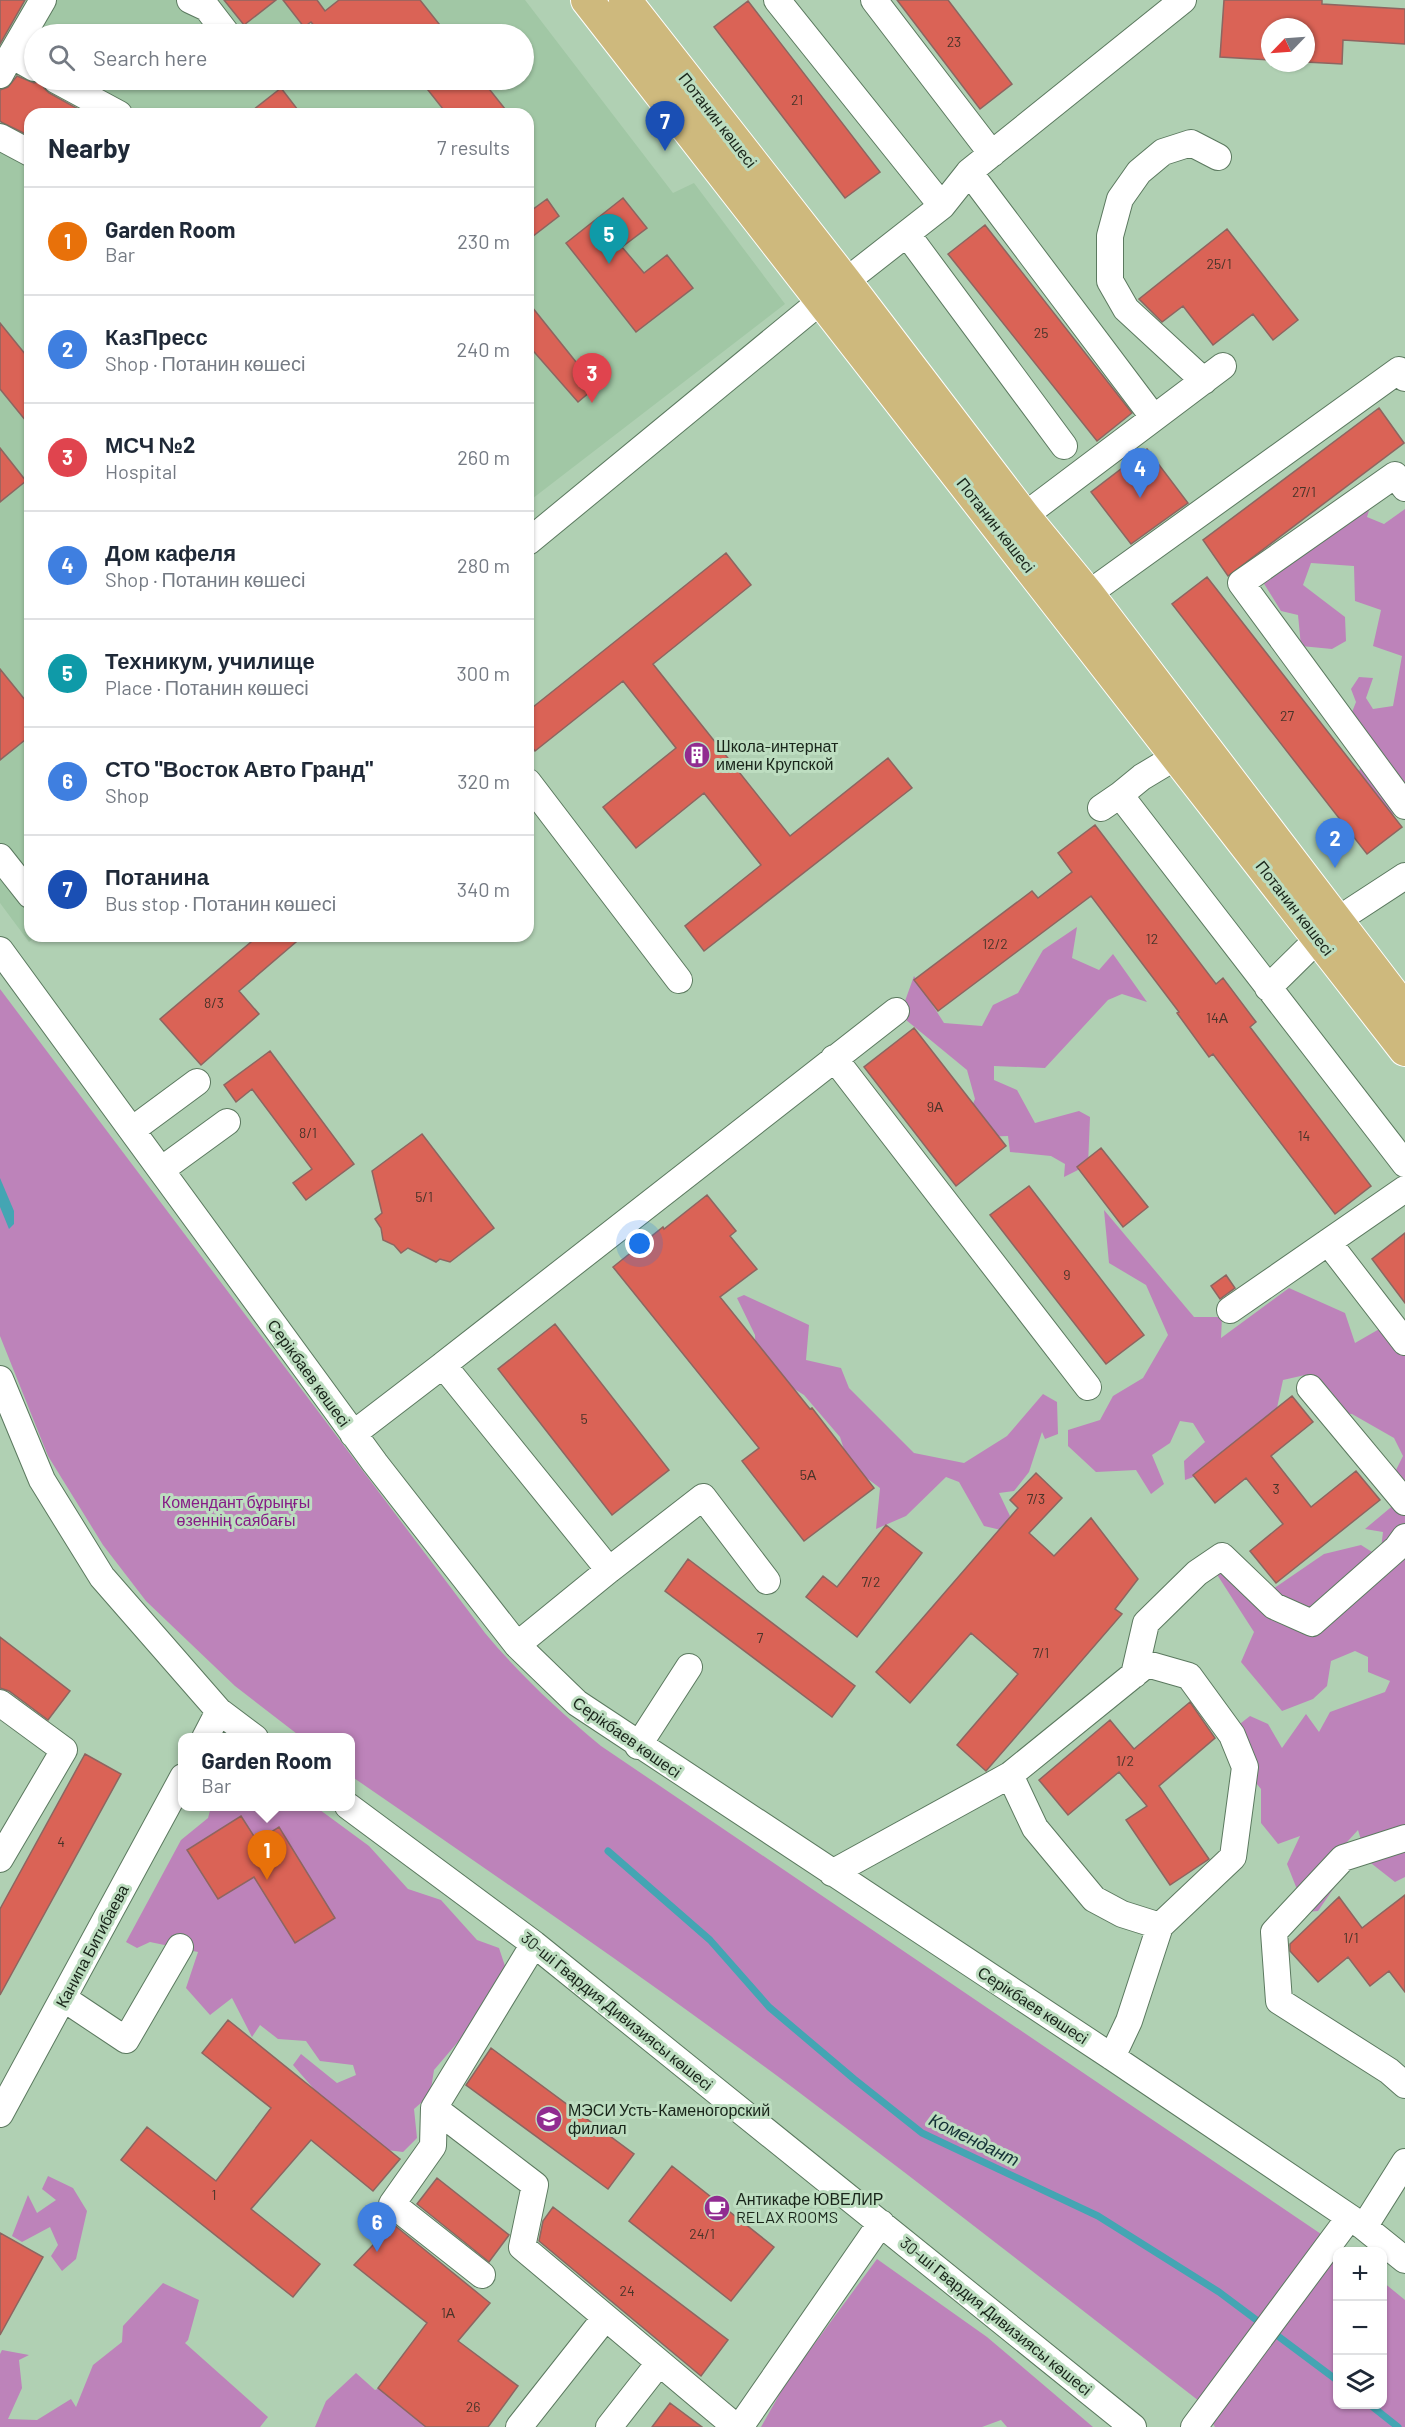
<!DOCTYPE html>
<meta charset="utf-8">
<style>
body{margin:0;font-family:Barlow,sans-serif;background:#f6f6f7;color:#1f2937}
.controls{position:absolute;right:18px;bottom:18px;display:grid;overflow:hidden;border-radius:12px;box-shadow:0 2px 4px #0004}
.controls button{width:54px;height:54px;display:grid;place-items:center;padding:0;border:0;border-bottom:2px solid #e0e1e3;background:#fff;color:#1f2937;font:30px sans-serif}
.compass{position:absolute;left:1261px;top:18px;width:54px;height:54px;border-radius:50%;background:#fff;box-shadow:0 2px 4px #0004;rotate:245deg}
.you{position:absolute;left:640px;top:1244px;width:21px;height:21px;margin:-15px;border:4px solid #fff;border-radius:50%;background:#1a73e8;box-shadow:0 0 0 9px #1a73e833}
.badge{display:grid;place-items:center;width:39px;height:39px;border-radius:50%;background:#db2777;color:#fff;font-size:20px;font-weight:700}
.pin{position:absolute;translate:-50% -50px;filter:drop-shadow(0 2px 3px #0008)}
.pin::after{content:'';position:absolute;top:32px;width:21px;height:18px;background:inherit;clip-path:polygon(0 0,100% 0,50% 100%)}
.popup{position:absolute;left:178px;top:1733px;width:177px;height:78px;box-sizing:border-box;display:grid;place-content:center;border-radius:12px;background:#fff;filter:drop-shadow(0 2px 4px #0005);font-size:20px;white-space:nowrap;color:#747a83}
.popup b{font-size:22px;color:#1f2937}
.popup::after{content:'';position:absolute;left:50%;top:100%;margin-left:-12px;border:12px solid transparent;border-top-color:#fff}
.list{margin:0;padding:0;list-style:none}
h2{display:flex;justify-content:space-between;align-items:center;height:78px;margin:0;padding:0 24px;font-size:26px}
h2 small{font-size:20px;font-weight:400;color:#747a83}
.list li{display:grid;grid-template-columns:39px 1fr auto;gap:18px;align-items:center;box-sizing:border-box;height:108px;padding:0 24px;border-top:2px solid #e0e1e3}
.list b{display:block;font-size:22px;white-space:nowrap}
.list p{margin:0;font-size:20px;white-space:nowrap;color:#747a83}
.list em{font-size:20px;font-style:normal;color:#747a83}
.icon{flex:none;width:33px;height:33px;fill:none;stroke:currentColor;stroke-width:2;stroke-linecap:round;stroke-linejoin:round}
.map{position:relative;flex:none;width:1405px;height:2427px;overflow:hidden}
.search{position:absolute;background:#fff;box-shadow:0 2px 4px #0004;left:24px;top:24px;width:510px;height:66px;display:flex;align-items:center;gap:15px;box-sizing:border-box;padding:0 21px;border-radius:33px;color:#747a83;font-size:22px}
.panel{position:absolute;background:#fff;box-shadow:0 2px 4px #0004;left:24px;top:108px;width:510px;height:834px;border-radius:18px}
.map>svg:first-child{display:block}
.built{fill:#a1c7a5;fill-rule:evenodd}
.green{fill:#bd83ba}
.water{fill:#44a5b3}
.lines{fill:none;stroke-linecap:round;stroke-linejoin:round}
.stream{stroke:#44a5b3;stroke-width:7}
.building{fill:#da6356;stroke:#8d6560;stroke-width:1.5}
.minor-casing{stroke:#5b795f;stroke-width:28}
.major-casing{stroke:#fff;stroke-width:34}
.minor{stroke:#fff;stroke-width:26}
.major{stroke:#ceb97d;stroke-width:32}
.labels{text-anchor:middle;stroke-width:6;stroke-linejoin:round;paint-order:stroke}
.number-label{font-size:14px;fill:#493429}
.street-label{font-size:16px;fill:#19251a;stroke:#bdddc0}
.poi-label{font-size:16px;fill:#19251a;stroke:#bdddc0;text-anchor:start}
.park-label{font-size:16px;fill:#861c86;stroke:#bdddc0}
.water-label{font-size:18px;font-style:italic;fill:#143236;stroke:#bdddc0}
</style>
<div class="map">
<svg width="1405" height="2427" viewBox="0 0 1405 2427">
<rect width="100%" height="100%" fill="#b0d0b3"/>
<path class="built" d="M0 0H525L673 193 694 183 785 304 528 502V114H30V936H37L29 942 0 903ZM34 34H524V80H34Z"/>
<path class="green" d="M1376 487 1367 517 1384 524 1405 509V817L1376 810 1356 784 1364 752 1357 748 1353 757 1341 740 1356 702 1351 689 1359 677 1373 678 1366 698 1373 709 1393 706 1402 656 1373 646 1381 610 1355 601 1354 566 1311 563 1303 585 1345 617 1346 641 1332 649 1301 646 1298 615 1281 611 1258 574Z
M1077 927 1072 958 1099 970 1113 954 1147 1002 1122 994 1108 1000 1045 1068 994 1066V1080L1017 1090 1035 1123 1079 1111 1090 1117 1088 1165 1064 1177 1065 1164 1051 1156 1010 1152 1008 1136 979 1137 967 1118 975 1099 967 1070 900 1015 914 976 944 1023 982 1026 993 1005 1018 993 1043 950Z
M0 989 485 1633C520 1675 559 1711 601 1746L1321 2234 1343 2251 1338 2252V2404H1382L1383 2282 1405 2300V2427H1215L1199 2401C1064 2296 929 2190 792 2087 648 1980 499 1878 351 1776V1738L301 1737 235 1686 146 1601 103 1545 48 1456 0 1336Z
M1104 1210 1194 1317H1222L1221 1338 1289 1288 1345 1313 1355 1343 1388 1324 1405 1345V1877L1395 1882 1367 1860 1358 1830 1336 1854 1338 1882 1318 1911 1306 1912 1287 1864 1300 1836 1278 1844 1261 1823V1789L1231 1753 1227 1734 1250 1716 1268 1724 1282 1748 1306 1714 1319 1732 1330 1712 1385 1692 1390 1681 1368 1672V1657L1355 1651 1331 1661 1327 1686 1313 1699 1282 1711 1241 1662 1254 1632 1216 1573 1223 1563 1257 1600 1324 1554 1361 1545 1380 1557 1383 1532 1365 1529 1396 1503 1393 1476 1403 1456 1394 1438 1352 1414 1318 1411 1320 1392 1305 1375 1283 1380 1275 1417 1221 1467 1185 1480 1184 1461 1205 1442 1193 1423 1180 1421 1170 1443 1152 1455 1164 1484 1151 1494 1136 1470 1096 1472 1068 1446V1430L1100 1420 1113 1396 1143 1378 1168 1335 1146 1285 1109 1263Z
M744 1295 809 1325 806 1360 841 1368 849 1388 914 1453 964 1463 1007 1436 1043 1394 1057 1402 1058 1434 1045 1439 1042 1432 1029 1472 1014 1491 999 1493 1010 1516 1001 1530 984 1526 959 1482 946 1477 906 1516 876 1529 880 1488 849 1465 840 1437 804 1395 756 1365 755 1335 737 1298Z
M211 1807H316L369 1846 408 1889 441 1900 477 1940 499 1948 505 1966 486 2009 434 2070 430 2095 414 2109 417 2138 403 2152 379 2149 362 2127 341 2120 293 2065 301 2054 337 2083 356 2075 353 2065 320 2061 306 2041 278 2039 260 2025 252 2037 232 1998 210 2015 186 1988 198 1952 150 1942 137 1948 126 1942 181 1840 208 1818Z
M48 2176 73 2188 87 2211 76 2259 62 2271 51 2256 58 2245 50 2227 22 2242 12 2236 28 2195 37 2213 56 2200 42 2189Z
M877 2259 987 2337 1093 2427H1007L1001 2420 982 2427H761L787 2381Z
M163 2283 199 2300 188 2340 185 2343 268 2417 260 2427H0V2354L2 2350 29 2355 19 2360 22 2388 8 2419 37 2420 71 2399 76 2407 93 2365 122 2342 123 2326Z
M356 2373 375 2390 398 2380 428 2427H315L326 2401Z"/>
<path class="water" d="M0 1178 14 1211V1224L9 1229 0 1207Z"/>
<g class="lines">
<path class="stream" d="M608 1851 710 1940 769 2007 854 2079 922 2133 1098 2216 1219 2292 1338 2381
M1369 2404 1398 2427"/>
</g>
<path class="building" d="M0 0H25L0 44Z
M224 0H276L244 25Z
M283 0H317L325 11 339 0H420L447 34H385L380 27 370 34H321L311 22 304 27Z
M897 0H948L1012 84 980 109Z
M1224 0H1322V4L1405 9V44L1343 40 1342 64 1306 62V27H1270V60L1220 57Z
M748 1 880 172 845 198 714 27Z
M17 76 34 83 41 81 44 88 49 93 87 114H30V136L3 123 0 121V90L8 87Z
M420 80H482L509 114H447Z
M281 88 301 114H248Z
M623 198 647 228 622 247 644 273 667 255 693 288 636 332 566 243Z
M547 199 559 216 528 240V213Z
M985 225 1132 413 1097 441 948 254Z
M1227 229 1298 320 1273 340 1253 314 1213 345 1183 306 1162 322 1139 299Z
M528 302 596 387 578 402 528 345Z
M0 323 30 360V426L0 389Z
M1379 408 1404 443 1228 576 1203 540Z
M0 448 26 481 0 502Z
M1147 449 1188 503 1131 544 1091 492Z
M726 553 751 585 653 664 790 836 888 758 912 788 704 951 685 926 761 865 704 793 636 848 603 807 676 748 623 681 535 751 528 742V711Z
M1207 577 1402 827 1367 854 1172 604Z
M0 669 30 706V736L0 760Z
M1095 825 1216 984 1223 978 1256 1022 1250 1027 1371 1186 1335 1214 1213 1054 1209 1057 1177 1013 1179 1012 1091 896 938 1011 914 980 1032 891 1038 898 1072 872 1058 853Z
M258 936H303L239 991 259 1014 201 1065 160 1019Z
M914 1028 1006 1146 956 1186 864 1067Z
M270 1051 354 1164 306 1200 293 1183 312 1169 252 1089 236 1102 224 1085Z
M422 1134 494 1228 450 1262 440 1259 436 1262 408 1248 401 1253 394 1245 383 1240 381 1228 375 1219 382 1213 372 1171Z
M1101 1148 1148 1207 1123 1227 1077 1167Z
M1029 1186 1144 1335 1106 1364 990 1215Z
M707 1195 736 1231 730 1236 757 1269 720 1297 810 1409 812 1408 874 1488 804 1541 742 1461 759 1448 613 1267 663 1227 664 1229Z
M1405 1233V1303L1372 1259Z
M1226 1275 1235 1288 1220 1299 1211 1286Z
M555 1324 669 1470 612 1515 498 1369Z
M1292 1396 1313 1422 1271 1456 1311 1507 1356 1471 1380 1500 1276 1583 1250 1551 1283 1524 1246 1478 1215 1503 1193 1475Z
M1036 1473 1062 1498 1029 1533 1054 1556 1091 1518 1138 1579 1115 1609 1122 1614 986 1771 957 1745 1018 1674 971 1633 910 1703 876 1672 1018 1508 1010 1500Z
M886 1525 922 1553 857 1637 806 1597 823 1576 837 1587Z
M688 1559 855 1686 832 1717 665 1591Z
M0 1637 70 1691 48 1720 9 1691 0 1688Z
M1190 1702 1215 1738 1159 1786 1209 1859 1170 1885 1126 1820 1147 1806 1119 1772 1068 1815 1039 1780 1110 1720 1134 1749Z
M85 1754 121 1774 0 1995V1909Z
M241 1816 257 1841 279 1827 335 1918 295 1943 254 1877 218 1899 187 1850Z
M1405 1895V1992L1389 1971 1370 1986 1348 1957 1318 1982 1290 1951V1944L1339 1897 1362 1928Z
M228 2020 400 2159 373 2191 311 2140 251 2209 320 2264 293 2297 121 2160 147 2127 216 2181 271 2108 202 2053Z
M491 2048 634 2154 608 2189 466 2085Z
M672 2166 774 2247 731 2301 629 2221Z
M437 2178 509 2235 489 2262 417 2204Z
M553 2207 728 2340 701 2376 539 2241 543 2221Z
M393 2224 490 2303 458 2341 518 2386 488 2427H426L378 2388 427 2323 354 2265Z
M0 2233 43 2257 0 2335Z
M670 2403 702 2427H652Z"/>
<g class="lines">
<defs>
<path id="minor" d="M190 0 207 8 227 34
M777 0 942 206
M874 0 992 154
M34 68 11 55 43 0
M0 75 11 55
M56 80 119 114
M0 137 30 153
M969 172 1154 418 1024 516
M907 234 1064 446
M1204 381 1126 309 1110 281V236L1120 199 1139 172 1163 152 1191 143 1218 157
M1154 418 1223 366
M1405 488 1395 475 1241 583 1405 806
M528 542 822 300 942 206 969 172 1183 0
M1088 594 1399 370 1405 378
M1177 756 1142 777 1120 795 1405 1164
M528 782 679 980
M1101 808 1120 795
M0 857 30 895
M0 950 375 1463 517 1645 577 1703 1112 2057 1364 2227 1405 2260
M1268 988 1336 921 1405 876
M834 1058 1088 1387
M132 1130 197 1082
M161 1170 227 1122
M1328 1242 1405 1342
M1230 1310 1405 1189
M0 1379 42 1480 102 1577 219 1711 255 1738
M1310 1388 1405 1502
M353 1434 443 1365
M609 1570 443 1365 896 1011
M517 1645 609 1570 703 1497 767 1581
M1134 1675 1146 1623 1197 1573 1222 1556 1274 1606 1312 1623 1397 1548 1405 1537
M0 1703 64 1750 0 1859
M205 1738 219 1711
M638 1746 689 1667
M1010 1775 1147 1664 1189 1676 1232 1735 1245 1767 1233 1857 1160 1926 1129 2021 1112 2057
M348 1806 534 1944 1133 2427
M1405 1838 1343 1858 1274 1932 1279 2001 1389 2071 1405 2085
M832 1873 1010 1775 1035 1828 1094 1899 1122 1914 1160 1926
M63 1998 126 2040 180 1947
M434 2108 535 2185 522 2247 736 2427
M0 2114 183 1777
M1364 2227 1405 2162
M482 2275 392 2204 433 2146 434 2108 534 1944
M519 2427 605 2318
M609 2427 659 2363
M740 2427 881 2223
M1194 2427 1349 2218"/>
<path id="major" d="M587 0 1405 1050
M625 0 845 281 1024 516 1088 594 1405 1010"/>
</defs>
<use href="#minor" class="minor-casing"/>
<use href="#major" class="major-casing"/>
<use href="#minor" class="minor"/>
<use href="#major" class="major"/>
</g>
<defs>
<symbol id="building-disc" viewBox="-11 -11 22 22"><circle r="9.5" fill="#912b90" stroke="#bdddc0"/><path d="M-4-6H4V6H1V3H-1V6H-4ZM-2.5-4.3h1.7v1.8h-1.7ZM.8-4.3h1.7v1.8H.8ZM-2.5-1h1.7V.8h-1.7ZM.8-1h1.7V.8H.8Z" fill="#fff"/></symbol>
<symbol id="university-disc" viewBox="-11 -11 22 22"><circle r="9.5" fill="#912b90" stroke="#bdddc0"/><path d="M0-5L7-2L0 1L-7-2ZM-4 1L0 2.5L4 1V4Q0 6-4 4Z" fill="#fff"/></symbol>
<symbol id="cafe-disc" viewBox="-11 -11 22 22"><circle r="9.5" fill="#912b90" stroke="#bdddc0"/><path d="M-5.5-4.5H6V0H3Q3 3.5 0 3.5H-2.5Q-5.5 3.5-5.5 0ZM3-3.2v2h1.7v-2ZM-6 4.5H4V6H-6Z" fill="#fff"/></symbol>
</defs>
<g fill-rule="evenodd">
<use href="#building-disc" x="682" y="740" width="30" height="30"/>
<use href="#university-disc" x="534" y="2104" width="30" height="30"/>
<use href="#cafe-disc" x="702" y="2193" width="30" height="30"/>
</g>
<g class="labels">
<g class="number-label">
<text x="954" y="47">23</text>
<text x="797" y="105">21</text>
<text x="1219" y="269">25/1</text>
<text x="1041" y="338">25</text>
<text x="1304" y="497">27/1</text>
<text x="1287" y="721">27</text>
<text x="1152" y="944">12</text>
<text x="995" y="949">12/2</text>
<text x="214" y="1008">8/3</text>
<text x="1217" y="1023">14А</text>
<text x="935" y="1112">9А</text>
<text x="308" y="1138">8/1</text>
<text x="1304" y="1141">14</text>
<text x="424" y="1202">5/1</text>
<text x="1067" y="1280">9</text>
<text x="584" y="1424">5</text>
<text x="808" y="1480">5А</text>
<text x="1276" y="1494">3</text>
<text x="1036" y="1504">7/3</text>
<text x="871" y="1587">7/2</text>
<text x="760" y="1643">7</text>
<text x="1041" y="1658">7/1</text>
<text x="1125" y="1766">1/2</text>
<text x="61" y="1847">4</text>
<text x="1351" y="1943">1/1</text>
<text x="214" y="2200">1</text>
<text x="702" y="2239">24/1</text>
<text x="627" y="2296">24</text>
<text x="448" y="2318">1А</text>
<text x="473" y="2412">26</text>
</g>
<g class="street-label">
<text transform="translate(718 120) rotate(52)" y="6">Потанин көшесі</text>
<text transform="translate(996 525) rotate(52)" y="6">Потанин көшесі</text>
<text transform="translate(1295 908) rotate(52)" y="6">Потанин көшесі</text>
<text transform="translate(309 1373) rotate(54)" y="6">Серікбаев көшесі</text>
<text transform="translate(627 1737) rotate(35)" y="6">Серікбаев көшесі</text>
<text transform="translate(92 1946) rotate(-62)" y="6">Канипа Битибаева</text>
<text transform="translate(1033 2005) rotate(33)" y="6">Серікбаев көшесі</text>
<text transform="translate(617 2011) rotate(39)" y="6">30-ші Гвардия Дивизиясы көшесі</text>
<text transform="translate(996 2316) rotate(39)" y="6">30-ші Гвардия Дивизиясы көшесі</text>
</g>
<g class="poi-label">
<text x="716" y="752">Школа-интернат<tspan x="716" dy="18">имени Крупской</tspan></text>
<text x="568" y="2116">МЭСИ Усть-Каменогорский<tspan x="568" dy="18">филиал</tspan></text>
<text x="736" y="2205">Антикафе ЮВЕЛИР<tspan x="736" dy="18">RELAX ROOMS</tspan></text>
</g>
<g class="park-label">
<text x="236" y="1508">Комендант бұрыңғы<tspan x="236" dy="18">өзеннің саябағы</tspan></text>
</g>
<g class="water-label">
<text transform="translate(974 2140) rotate(26)" y="6">Комендант</text>
</g>
</g>
</svg>
<div class="controls">
<button>+</button>
<button>−</button>
<button><svg class="icon" aria-label="layers" viewBox="0 0 24 24"><path d="M12 4l9 5-9 5-9-5zM3 14l9 5 9-5"/></svg></button>
</div>
<svg class="compass" viewBox="-18 -18 36 36"><path d="M0-13l5 13h-10z" fill="#e53935"/><path d="M0 13l5-13h-10z" fill="#747a83"/></svg>
<div class="you"></div>
<div class="pin badge" style="left:267px;top:1880px;background:#e8710a">1</div>
<div class="popup"><b>Garden Room</b>Bar</div>
<div class="pin badge" style="left:1335px;top:868px;background:#3f7fe0">2</div>
<div class="pin badge" style="left:592px;top:403px;background:#e0444e">3</div>
<div class="pin badge" style="left:1140px;top:498px;background:#3f7fe0">4</div>
<div class="pin badge" style="left:609px;top:264px;background:#0f9aa8">5</div>
<div class="pin badge" style="left:377px;top:2252px;background:#3f7fe0">6</div>
<div class="pin badge" style="left:665px;top:151px;background:#1a4fb4">7</div>
<div class="search"><svg class="icon" aria-label="search" viewBox="0 0 24 24"><circle cx="10" cy="10" r="6"/><path d="M15 15l6 6"/></svg>Search here</div>
<section class="panel">
<h2>Nearby<small>7 results</small></h2>
<ul class="list">
<li><span class="badge" style="background:#e8710a">1</span><div><b>Garden Room</b><p>Bar</p></div><em>230 m</em></li>
<li><span class="badge" style="background:#3f7fe0">2</span><div><b>КазПресс</b><p>Shop · Потанин көшесі</p></div><em>240 m</em></li>
<li><span class="badge" style="background:#e0444e">3</span><div><b>МСЧ №2</b><p>Hospital</p></div><em>260 m</em></li>
<li><span class="badge" style="background:#3f7fe0">4</span><div><b>Дом кафеля</b><p>Shop · Потанин көшесі</p></div><em>280 m</em></li>
<li><span class="badge" style="background:#0f9aa8">5</span><div><b>Техникум, училище</b><p>Place · Потанин көшесі</p></div><em>300 m</em></li>
<li><span class="badge" style="background:#3f7fe0">6</span><div><b>СТО &quot;Восток Авто Гранд&quot;</b><p>Shop</p></div><em>320 m</em></li>
<li><span class="badge" style="background:#1a4fb4">7</span><div><b>Потанина</b><p>Bus stop · Потанин көшесі</p></div><em>340 m</em></li>
</ul>
</section>
</div>
